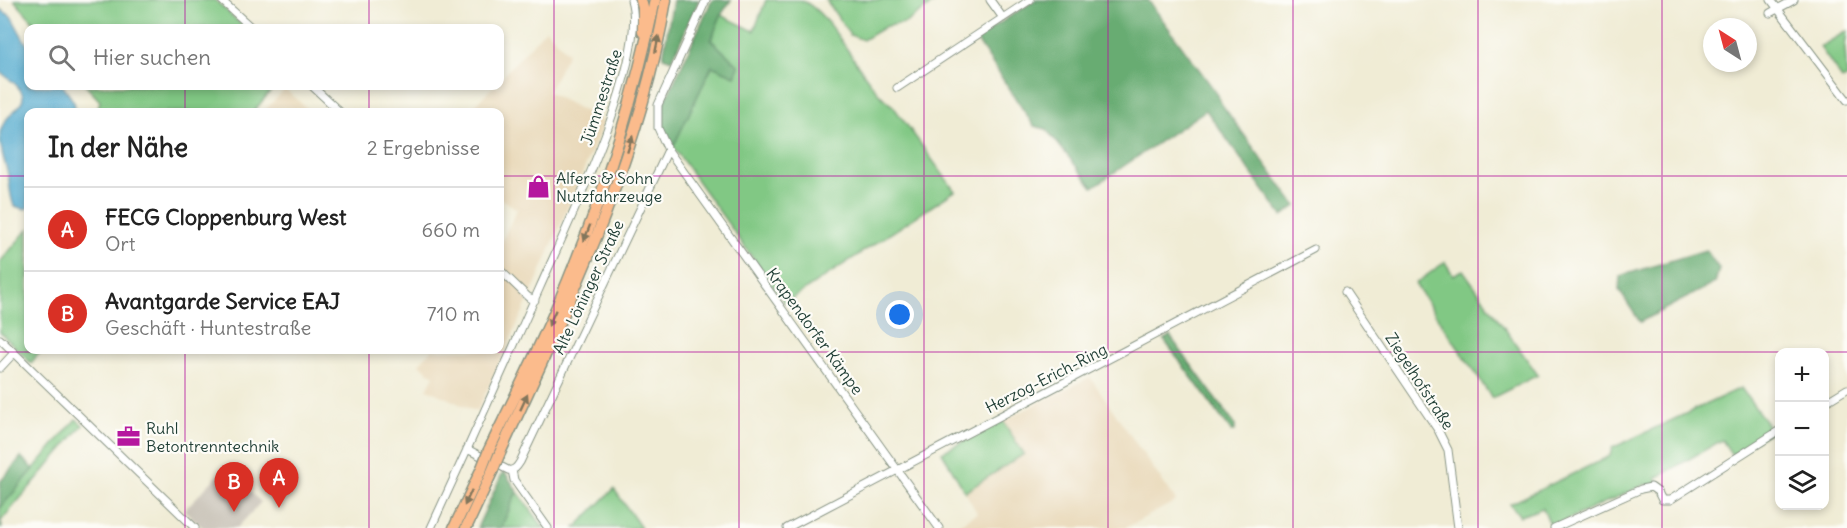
<!DOCTYPE html>
<html lang="de">
<meta charset="utf-8">
<style>
body{margin:0;font-family:Delius,sans-serif;background:#f2f2f2;color:#222}
.controls{position:absolute;right:18px;bottom:18px;display:grid;overflow:hidden;border-radius:12px;box-shadow:0 3px 9px #0003}
.controls button{width:54px;height:54px;display:grid;place-items:center;padding:0;border:0;border-bottom:2px solid #e0e0e0;background:#fff;color:#222;font:30px sans-serif}
.compass{position:absolute;left:1703px;top:18px;width:54px;height:54px;border-radius:50%;background:#fff;box-shadow:0 3px 9px #0003;rotate:324deg}
.you{position:absolute;left:900px;top:315px;width:21px;height:21px;margin:-15px;border:4px solid #fff;border-radius:50%;background:#1a73e8;box-shadow:0 0 0 9px #1a73e833}
.badge{display:grid;place-items:center;width:39px;height:39px;border-radius:50%;background:#d93025;color:#fff;font-size:20px;font-weight:700}
.pin{position:absolute;translate:-50% -50px;filter:drop-shadow(0 2px 3px #0008)}
.pin::after{content:'';position:absolute;top:32px;width:21px;height:18px;background:inherit;clip-path:polygon(0 0,100% 0,50% 100%)}
.list{margin:0;padding:0;list-style:none}
h2{display:flex;justify-content:space-between;align-items:center;height:78px;margin:0;padding:0 24px;font-size:26px}
h2 small{font-size:20px;font-weight:400;color:#767676}
.list li{display:grid;grid-template-columns:39px 1fr auto;gap:18px;align-items:center;box-sizing:border-box;height:84px;padding:0 24px;border-top:2px solid #e0e0e0}
.list b{display:block;font-size:22px;white-space:nowrap}
.list p{margin:0;font-size:20px;white-space:nowrap;color:#767676}
.list em{font-size:20px;font-style:normal;color:#767676}
.icon{flex:none;width:33px;height:33px;fill:none;stroke:currentColor;stroke-width:2;stroke-linecap:round;stroke-linejoin:round}
.map{position:relative;flex:none;width:1847px;height:528px;overflow:hidden}
.search{position:absolute;background:#fff;box-shadow:0 3px 9px #0003;left:24px;top:24px;width:480px;height:66px;display:flex;align-items:center;gap:15px;box-sizing:border-box;padding:0 21px;border-radius:12px;color:#767676;font-size:22px}
.panel{position:absolute;background:#fff;box-shadow:0 3px 9px #0003;left:24px;top:108px;width:480px;height:246px;border-radius:12px}
.map>svg:first-child{display:block}
.built{fill:#e9d9ba}
.industrial{fill:#c9c3b8}
.green{fill:#81c884;stroke:#50825c;stroke-width:1.5}
.forest{fill:#68ac72;stroke:#447453;stroke-width:1.5}
.water{fill:#50a9ce;stroke:#387381;stroke-width:1.5}
.lines{fill:none;stroke-linecap:round;stroke-linejoin:round}
.minor-casing{stroke:#889484;stroke-width:9}
.highway-casing{stroke:#889484;stroke-width:13}
.minor{stroke:#fff;stroke-width:7}
.highway{stroke:#fbbb8c;stroke-width:10}
.highway-bridge-casing{stroke:#889484;stroke-width:13;stroke-linecap:butt}
.highway-bridge{stroke:#fbbb8c;stroke-width:10}
.oneway{fill:#82765c}
.grid{fill:none;stroke:#b5179e;stroke-width:1.5;stroke-opacity:0.55}
.labels{text-anchor:middle;stroke-width:4.5;stroke-linejoin:round;paint-order:stroke}
.street-label{font-size:16px;fill:#1f3d34;stroke:#fdfcf7}
.poi-label{font-size:16px;fill:#1f3d34;stroke:#fdfcf7;text-anchor:start}
</style>
<div class="map">
<svg width="1847" height="528" viewBox="0 0 1847 528">
<rect width="100%" height="100%" fill="#fdfcf7"/>
<filter id="ink" filterUnits="userSpaceOnUse"><feTurbulence type="fractalNoise" baseFrequency=".0167" numOctaves="2"/><feDisplacementMap in="SourceGraphic" scale="12" xChannelSelector="R" yChannelSelector="G"/><feConvolveMatrix kernelMatrix="1 2 1 2 8 2 1 2 1" color-interpolation-filters="sRGB"/></filter>
<filter id="wash" filterUnits="userSpaceOnUse"><feTurbulence type="fractalNoise" baseFrequency=".008" numOctaves="4" result="noise"/><feDisplacementMap in="SourceGraphic" scale="24" xChannelSelector="R" yChannelSelector="G"/><feGaussianBlur stdDeviation="1.35" result="paint"/><feColorMatrix in="noise" values="0 0 0 0 0 0 0 0 0 0 0 0 0 0 0 0 0 1.4 0 .05"/><feComposite in="paint" operator="in"/></filter>
<g filter="url(#wash)">
<rect width="100%" height="100%" fill="#f0ecd5"/>
<path class="built" d="M546 29 568 53 548 92 604 122 532 292 477 412 427 389 434 376 419 364 432 350H500V245L517 209 500 198V112H469L493 86H500V79Z
M285 89 311 112H263Z
M1090 377 1176 501 1125 528H953L977 513 965 492 1024 454 1003 421Z"/>
<path class="industrial" d="M225 468 261 502 237 528H203L184 510Z"/>
<path class="green" d="M14 0H215L245 28H39Z
M766 0C776 0 789 0 799 0 830 6 863 87 893 106L955 191 785 303 673 147 712 66 735 76 739 66 711 40 721 15 754 31Z
M826 0H938L905 23 886 26 863 40 850 35Z
M1847 31 1845 48 1847 77 1842 79 1820 47Z
M86 86H275L253 112H97L100 101Z
M28 229V350H42L31 363 0 332V262Z
M1445 262 1453 275 1463 270 1538 375 1492 398 1415 284Z
M1741 388 1768 425 1769 433 1732 455 1722 440 1656 478 1659 484 1656 487 1646 484 1551 527 1543 508 1520 516 1510 504 1610 456 1612 448Z
M76 419 83 425 1 521 2 528H0V508Z
M1003 421 1024 454 965 492 942 452Z
M614 489 641 528H575Z
M517 491 544 528H501Z"/>
<path class="forest" d="M673 0H699L672 60 663 57Z
M712 0H731L721 15 711 40 739 66 735 76 712 66 673 147 662 124 661 110Z
M1035 0H1148L1218 95 1220 102 1296 206 1282 216 1206 110 1093 187 1046 129 1034 126 976 39Z
M1706 250 1719 269 1715 283 1640 322 1619 290 1620 276Z
M1170 336 1235 425V431H1231L1164 340Z
M21 457 34 469 0 508V482Z
M503 472 506 474 517 491 501 528H477Z"/>
<path class="water" d="M0 9 11 16 28 47V86H63L74 102 76 112H28V208L24 209 14 206C9 194 10 182 7 170 3 157 0 147 0 134 5 104 49 106 0 72Z"/>
</g>
<g filter="url(#ink)">
<g class="lines">
<defs>
<path id="minor" d="M221 0 252 28
M990 0 1003 18
M1771 0 1847 100
M1770 13 1794 0
M312 86 340 112
M897 88 1030 0
M668 150 939 528
M500 270 528 297 535 300
M1345 292 1438 430 1448 450 1458 528
M0 339 195 528
M0 368 14 353
M1824 403 1847 389
M467 449 508 470C514 471 517 467 520 462L668 150 658 128V105L706 0
M512 470 514 480 548 528
M431 528C468 448 504 368 540 287 566 228 649 59 631 0
M787 528 1316 250
M1554 528 1641 489 1651 487 1658 492 1662 500H1670L1780 430"/>
<path id="highway" d="M641 0 643 8V32
M489 450C519 388 550 327 575 263 610 177 636 90 655 0
M499 455C567 308 639 161 666 0
M454 528 482 468
M466 528 492 472"/>
</defs>
<use href="#minor" class="minor-casing"/>
<use href="#highway" class="highway-casing"/>
<use href="#minor" class="minor"/>
<use href="#highway" class="highway"/>
<defs>
<path id="highway-bridge" d="M482 468 489 450
M492 472 499 455"/>
</defs>
<use href="#highway-bridge" class="highway-bridge-casing"/>
<use href="#highway-bridge" class="highway-bridge"/>
</g>
<defs><path id="oneway-solid" d="M-6-.8H1V-3.2L6.5 0L1 3.2V.8H-6Z" transform="scale(1.5)"/></defs>
<g class="oneway">
<use href="#oneway-solid" transform="translate(657 44) rotate(-78)"/>
<use href="#oneway-solid" transform="translate(630 144) rotate(-72)"/>
<use href="#oneway-solid" transform="translate(587 233) rotate(111)"/>
<use href="#oneway-solid" transform="translate(552 318) rotate(114)"/>
<use href="#oneway-solid" transform="translate(524 402) rotate(-65)"/>
<use href="#oneway-solid" transform="translate(468 498) rotate(115)"/>
</g>
</g>
<path class="grid" d="M185 0V28M369 0V28M554 0V528M739 0V528M924 0V528M1108 0V528M1293 0V528M1478 0V528M1662 0V528M185 86V112M369 86V112M0 176H28M500 176H1847M185 350V528M369 350V528M0 352H1847"/>
<defs>
<symbol id="shop-bare" viewBox="-9 -9 18 18"><path d="M-5-2.5h2.3a2.7 3.5 0 0 1 5.4 0H5L5.5 6h-11ZM-1.5-2.5h3a1.5 2.3 0 0 0-3 0Z" fill="#b5179e" stroke="#fdfcf7" stroke-width="2.5" paint-order="stroke"/></symbol>
<symbol id="office-bare" viewBox="-9 -9 18 18"><path d="M-6-3h4V-5.5h4V-3h4V5H-6ZM-1-4.5V-3h2v-1.5ZM-6 0V1H6V0Z" fill="#b5179e" stroke="#fdfcf7" stroke-width="2.5" paint-order="stroke"/></symbol>
</defs>
<g fill-rule="evenodd">
<use href="#shop-bare" x="522" y="170" width="33" height="33"/>
<use href="#office-bare" x="112" y="420" width="33" height="33"/>
</g>
<g class="labels">
<g class="street-label">
<text transform="translate(601 97) rotate(-72)" y="6">Jümmestraße</text>
<text transform="translate(588 287) rotate(-65)" y="6">Alte Löninger Straße</text>
<text transform="translate(815 331) rotate(54)" y="6">Krapendorfer Kämpe</text>
<text transform="translate(1046 378) rotate(-27)" y="6">Herzog-Erich-Ring</text>
<text transform="translate(1420 381) rotate(57)" y="6">Ziegelhofstraße</text>
</g>
<g class="poi-label">
<text x="556" y="184">Alfers &amp; Sohn<tspan x="556" dy="18">Nutzfahrzeuge</tspan></text>
<text x="146" y="434">Ruhl<tspan x="146" dy="18">Betontrenntechnik</tspan></text>
</g>
</g>
</svg>
<div class="controls">
<button>+</button>
<button>−</button>
<button><svg class="icon" aria-label="layers" viewBox="0 0 24 24"><path d="M12 4l9 5-9 5-9-5zM3 14l9 5 9-5"/></svg></button>
</div>
<svg class="compass" viewBox="-18 -18 36 36"><path d="M0-13l5 13h-10z" fill="#e53935"/><path d="M0 13l5-13h-10z" fill="#767676"/></svg>
<div class="you"></div>
<div class="pin badge" style="left:279px;top:508px">A</div>
<div class="pin badge" style="left:234px;top:512px">B</div>
<div class="search"><svg class="icon" aria-label="search" viewBox="0 0 24 24"><circle cx="10" cy="10" r="6"/><path d="M15 15l6 6"/></svg>Hier suchen</div>
<section class="panel">
<h2>In der Nähe<small>2 Ergebnisse</small></h2>
<ul class="list">
<li><span class="badge">A</span><div><b>FECG Cloppenburg West</b><p>Ort</p></div><em>660 m</em></li>
<li><span class="badge">B</span><div><b>Avantgarde Service EAJ</b><p>Geschäft · Huntestraße</p></div><em>710 m</em></li>
</ul>
</section>
</div>
